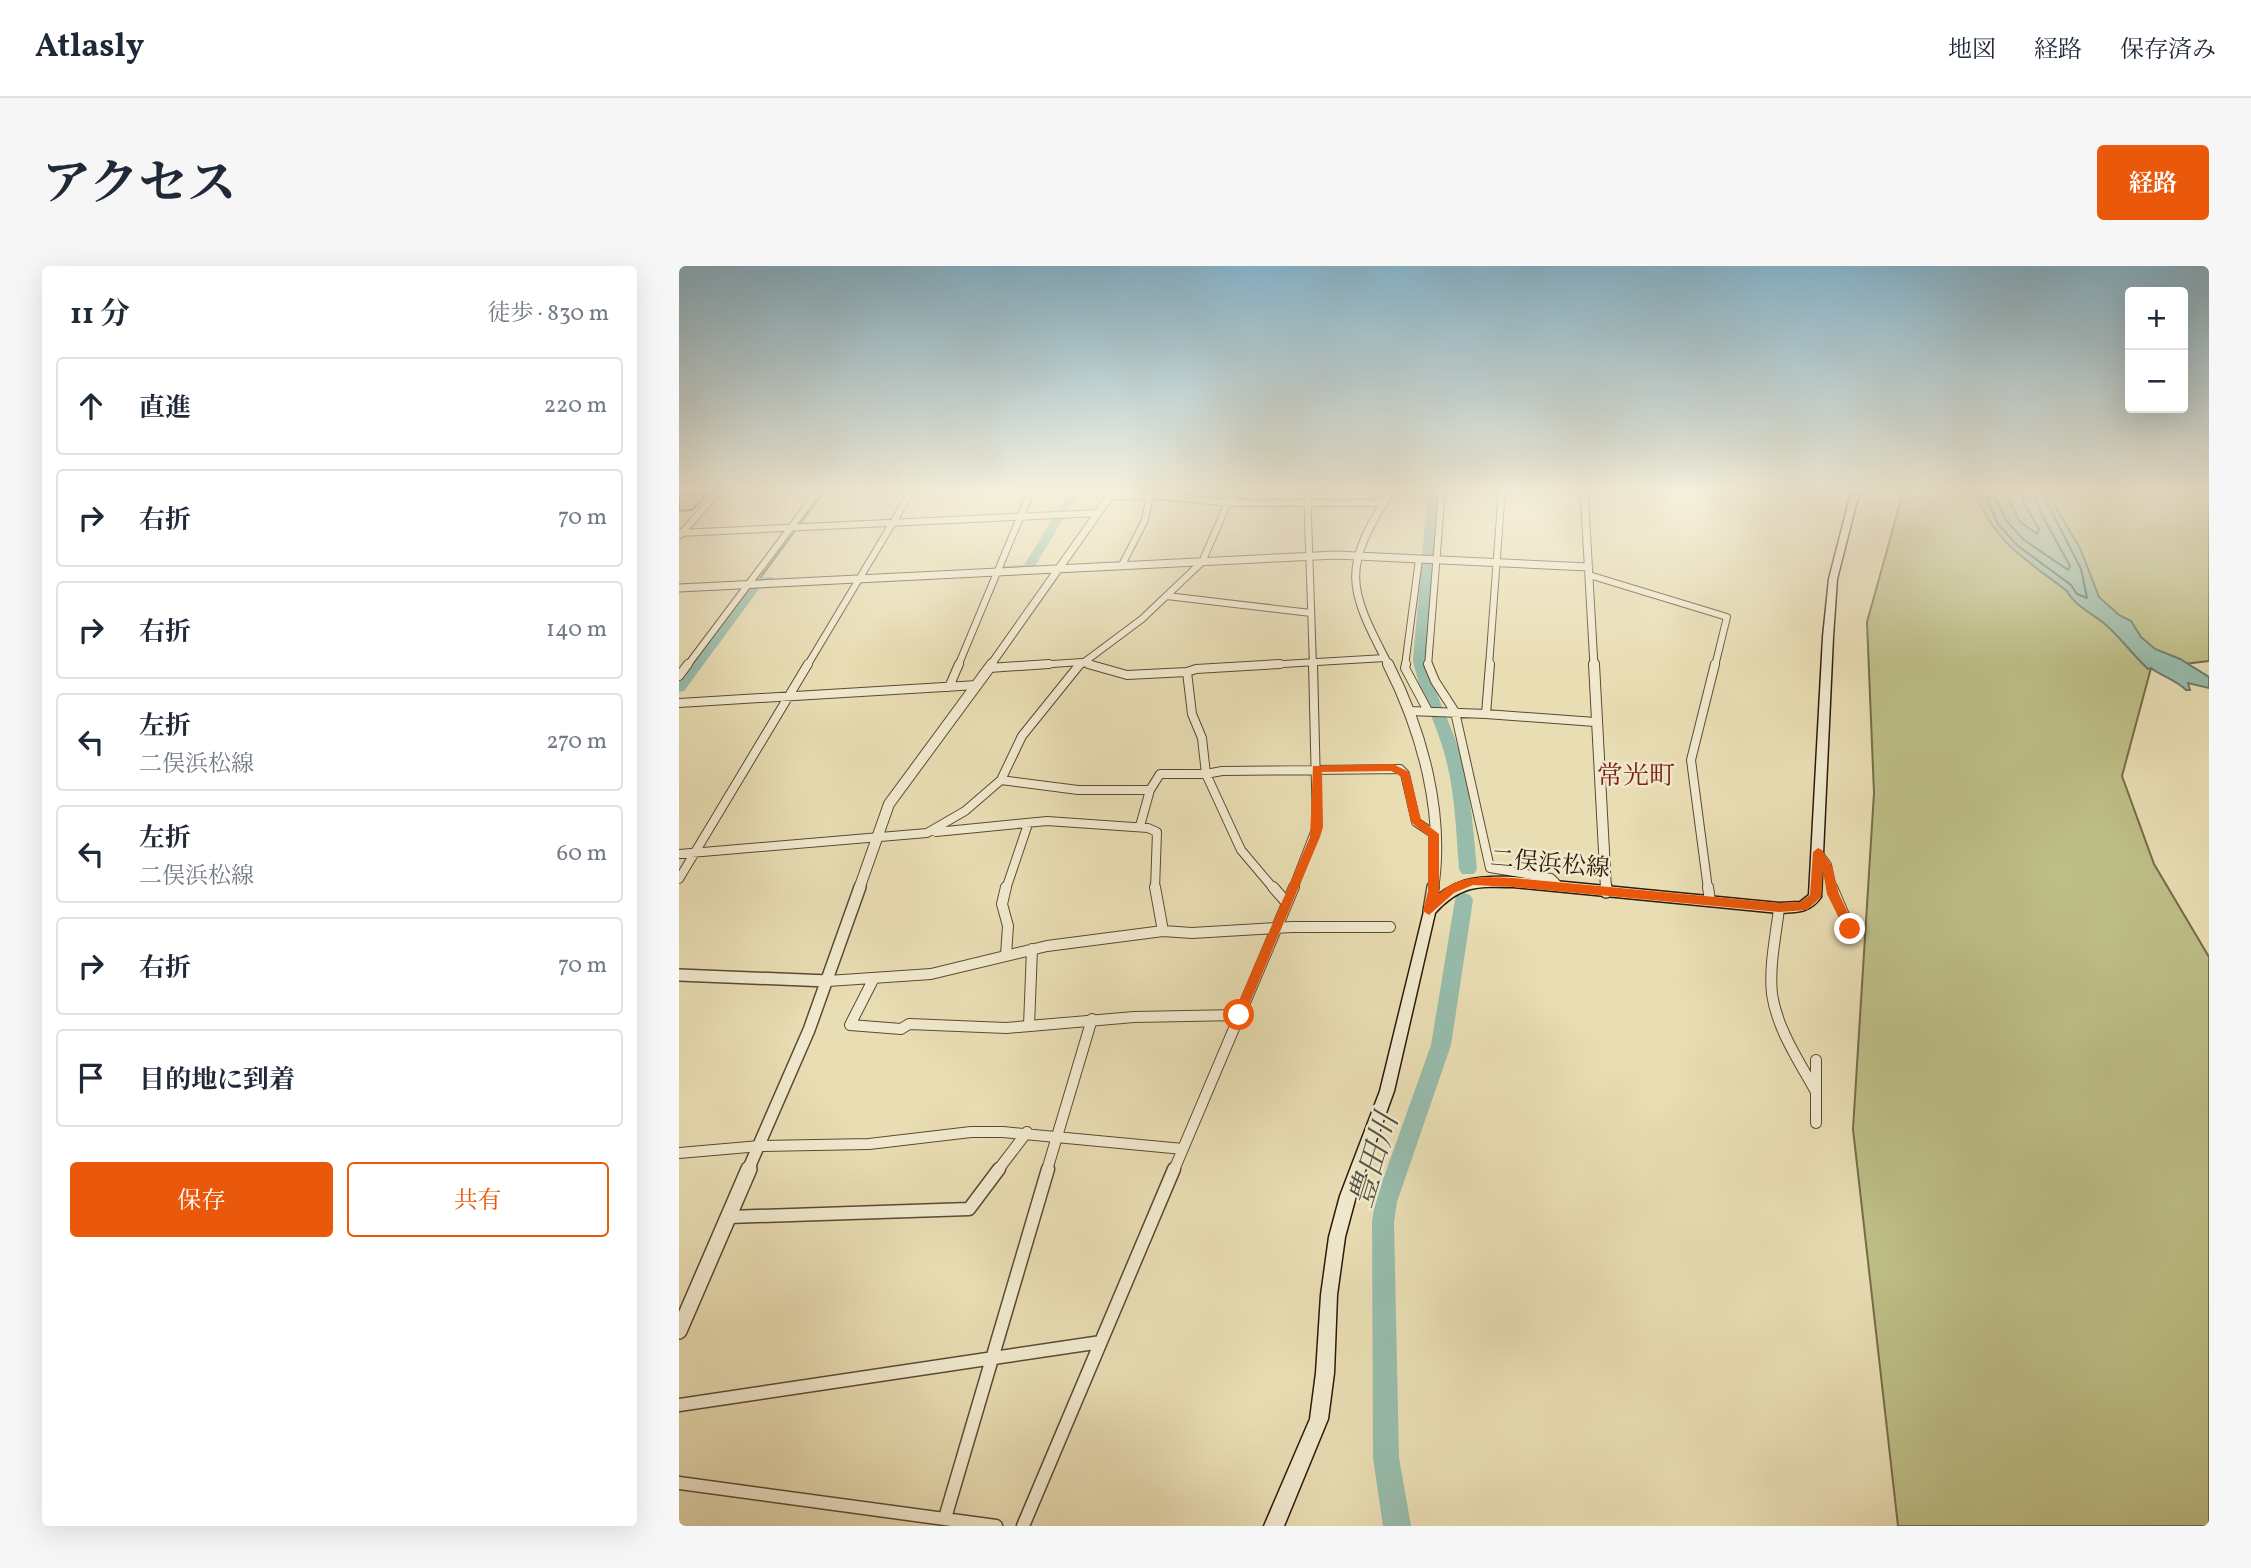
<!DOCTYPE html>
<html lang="ja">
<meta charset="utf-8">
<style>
body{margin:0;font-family:Vollkorn,"Noto Serif JP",serif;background:#f6f6f7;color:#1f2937}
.controls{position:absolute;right:21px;top:21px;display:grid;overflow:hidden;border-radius:7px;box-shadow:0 7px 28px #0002}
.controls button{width:63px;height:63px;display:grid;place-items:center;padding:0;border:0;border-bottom:2px solid #e0e1e3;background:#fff;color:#1f2937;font:35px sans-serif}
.stop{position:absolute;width:21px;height:21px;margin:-16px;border:5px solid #ea580c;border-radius:50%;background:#fff}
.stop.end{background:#ea580c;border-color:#fff;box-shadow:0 2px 7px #0008}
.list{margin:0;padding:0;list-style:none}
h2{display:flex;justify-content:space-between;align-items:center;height:91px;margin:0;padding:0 28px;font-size:30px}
h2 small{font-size:23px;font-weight:400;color:#747a83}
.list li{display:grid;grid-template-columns:46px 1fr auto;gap:21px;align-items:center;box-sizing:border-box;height:98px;margin:0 14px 14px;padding:0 14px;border:2px solid #e0e1e3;border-radius:7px}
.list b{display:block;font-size:26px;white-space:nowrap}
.list p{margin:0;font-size:23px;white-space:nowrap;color:#747a83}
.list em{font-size:23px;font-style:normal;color:#747a83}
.actions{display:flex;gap:14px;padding:21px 28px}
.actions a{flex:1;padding:16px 0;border:2px solid #ea580c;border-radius:7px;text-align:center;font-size:24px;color:#ea580c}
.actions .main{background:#ea580c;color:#fff}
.icon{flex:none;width:38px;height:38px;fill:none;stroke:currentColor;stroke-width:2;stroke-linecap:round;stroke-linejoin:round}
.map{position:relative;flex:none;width:1530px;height:1260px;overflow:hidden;border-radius:7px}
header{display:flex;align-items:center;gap:42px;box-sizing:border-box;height:98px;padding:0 35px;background:#fff;border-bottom:2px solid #e0e1e3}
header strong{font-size:33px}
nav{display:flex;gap:38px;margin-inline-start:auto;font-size:24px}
.intro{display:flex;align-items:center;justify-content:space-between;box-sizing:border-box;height:168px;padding:0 42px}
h1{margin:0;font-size:49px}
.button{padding:18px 32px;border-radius:7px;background:#ea580c;color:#fff;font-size:24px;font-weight:700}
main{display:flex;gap:42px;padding:0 42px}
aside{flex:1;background:#fff;border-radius:7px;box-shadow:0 7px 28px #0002}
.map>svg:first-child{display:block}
.green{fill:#bebf87;stroke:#756c48;stroke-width:2}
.water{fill:#97bcac;stroke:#6c7b6b;stroke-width:2}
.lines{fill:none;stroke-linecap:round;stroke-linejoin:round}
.shore{stroke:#626a5a;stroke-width:2}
.stream{stroke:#6c7b6b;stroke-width:2}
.river{fill:#97bcac;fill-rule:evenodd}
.building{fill:#e19f8e;stroke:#2c1909;stroke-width:2}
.minor-far3-casing{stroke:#5b4a34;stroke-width:8}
.minor-far2-casing{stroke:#5b4a34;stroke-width:10}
.minor-far1-casing{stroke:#5b4a34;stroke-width:12}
.minor-casing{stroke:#5b4a34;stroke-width:15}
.tertiary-far3-casing{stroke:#5b4a34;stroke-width:9}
.tertiary-far2-casing{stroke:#5b4a34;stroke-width:12}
.tertiary-far1-casing{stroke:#5b4a34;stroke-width:14}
.tertiary-casing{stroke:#5b4a34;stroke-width:18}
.secondary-casing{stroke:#2c1909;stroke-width:3}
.minor-far3{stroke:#f1e9ce;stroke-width:6}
.minor-far2{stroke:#f1e9ce;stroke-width:8}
.minor-far1{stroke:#f1e9ce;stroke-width:10}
.minor{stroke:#f1e9ce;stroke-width:12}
.tertiary-far3{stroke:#f1e9ce;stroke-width:7}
.tertiary-far2{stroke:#f1e9ce;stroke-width:10}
.tertiary-far1{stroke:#f1e9ce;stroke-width:11}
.tertiary{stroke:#f1e9ce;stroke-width:15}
.secondary{fill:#f1e9ce;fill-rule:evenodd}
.route{fill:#ea580c}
.labels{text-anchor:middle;stroke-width:5;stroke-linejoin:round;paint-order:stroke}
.street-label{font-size:24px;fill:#2c1909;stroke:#f1e9ce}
.neighbourhood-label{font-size:26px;fill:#7a1f14;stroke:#f1e9ce}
.near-water-label{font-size:32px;font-style:italic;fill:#515242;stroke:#f1e9ce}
</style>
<header>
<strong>Atlasly</strong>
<nav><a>地図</a><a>経路</a><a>保存済み</a></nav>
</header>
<div class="intro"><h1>アクセス</h1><a class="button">経路</a></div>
<main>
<aside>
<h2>11 分<small>徒歩 · 830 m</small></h2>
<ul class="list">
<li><svg class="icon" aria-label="ahead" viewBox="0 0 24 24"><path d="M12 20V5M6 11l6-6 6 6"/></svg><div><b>直進</b></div><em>220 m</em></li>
<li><svg class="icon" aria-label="right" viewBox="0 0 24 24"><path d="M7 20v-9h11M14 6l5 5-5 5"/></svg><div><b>右折</b></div><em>70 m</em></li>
<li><svg class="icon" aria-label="right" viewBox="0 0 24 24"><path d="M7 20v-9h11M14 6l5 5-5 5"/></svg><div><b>右折</b></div><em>140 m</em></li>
<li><svg class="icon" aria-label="left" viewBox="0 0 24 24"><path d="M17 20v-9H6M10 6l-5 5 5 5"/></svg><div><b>左折</b><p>二俣浜松線</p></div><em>270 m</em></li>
<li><svg class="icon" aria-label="left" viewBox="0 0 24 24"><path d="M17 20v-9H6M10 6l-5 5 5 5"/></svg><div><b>左折</b><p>二俣浜松線</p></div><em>60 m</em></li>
<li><svg class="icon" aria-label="right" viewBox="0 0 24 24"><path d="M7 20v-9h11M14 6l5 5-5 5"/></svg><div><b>右折</b></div><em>70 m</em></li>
<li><svg class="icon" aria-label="arrive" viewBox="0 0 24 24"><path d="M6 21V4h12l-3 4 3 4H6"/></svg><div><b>目的地に到着</b></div></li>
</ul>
<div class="actions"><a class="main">保存</a><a>共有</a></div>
</aside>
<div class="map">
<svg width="1530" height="1260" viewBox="0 0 1530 1260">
<rect width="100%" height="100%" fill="#e9ddb3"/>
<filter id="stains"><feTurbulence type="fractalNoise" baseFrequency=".00286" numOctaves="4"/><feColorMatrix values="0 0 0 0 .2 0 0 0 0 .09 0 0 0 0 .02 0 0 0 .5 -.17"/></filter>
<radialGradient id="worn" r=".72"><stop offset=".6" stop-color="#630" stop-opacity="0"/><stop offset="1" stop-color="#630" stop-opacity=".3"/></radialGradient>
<path class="green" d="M1225 223H1530V395L1472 402 1443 510 1475 598 1530 691V1260H1219L1174 863 1195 527 1188 356Z"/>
<path class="water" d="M1295 223H1366L1401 282 1420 331 1440 349 1452 355 1462 371 1476 383 1501 393 1530 411V422L1509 417 1511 424H1507C1497 414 1482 410 1472 402L1469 403C1454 389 1440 370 1427 359 1414 348 1395 339 1388 325 1345 292 1315 277 1295 223Z"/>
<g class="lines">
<path class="shore" d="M1303 223 1319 258 1339 280 1392 319 1398 328 1408 332 1402 303 1361 223
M1312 223 1327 254 1345 274 1389 304 1391 300 1363 249 1352 223
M1324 223 1341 256 1358 268 1360 263 1344 236 1342 223"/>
<path class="stream" d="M79 315 147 223"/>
<path class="river" d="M392 223H402L353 305 322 306V300L345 299Z
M749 223H759L748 394C754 426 771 454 780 485 792 523 794 564 798 603L795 608H783L780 603C777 564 776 524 765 486 756 454 740 426 734 394Z
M93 311 99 315 97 318 83 319 5 425 0 426V412L75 312Z
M785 627 791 629 794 634 772 779 718 936 715 956 720 1192 732 1260H704L694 1192 693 956 696 936 752 779 776 634 779 629Z"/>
</g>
<path class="building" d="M29 227 13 244 0 245V228Z"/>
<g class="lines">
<defs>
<path id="minor-far3" d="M628 223 634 400
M431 230H484L549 237H705
M0 267 419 247
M1 269 42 223
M443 299 466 254 471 230
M910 309 1048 351 1036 400
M488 330 632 347
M8 400 141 223
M128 400 234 223
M279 400 353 223
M343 400 403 396 414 400
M400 400 463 353 523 296 549 237 563 223
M571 400 706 392
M726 400 740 293
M749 400 763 223
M810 400 823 223"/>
<path id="minor-far2" d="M409 398 448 409 508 406 513 448 523 472 527 508H481L471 524 461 560
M727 398 726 402 749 445
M749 398 756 415 776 446 811 602 872 612 881 621
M811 398 807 448 916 456
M310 402 370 398
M508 406 517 403 601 398
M0 410 9 398
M270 421 280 398
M0 437 298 419
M731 445 807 448
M322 514 399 524H471
M257 566 368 555 469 562 478 566 476 623
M1139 587 1148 599 1153 623
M0 588 248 567 286 545 322 514 343 470 401 398
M0 613 129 398
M327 623 349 558
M595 623 562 584 527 508 543 505 721 503 726 508 737 556 755 568
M614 623 638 561 634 398
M1029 623 1012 494 1036 398"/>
<path id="minor-far1" d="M476 621 484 665
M594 621 608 637
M1029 621 1031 635
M1153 621 1171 663
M1100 642C1097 670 1090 699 1093 728 1098 763 1120 795 1137 826
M327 689 329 660 323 638 327 621
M195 712 171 759 222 763 230 758 327 762 455 751 560 749
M149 715 252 708 368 680 484 665 513 667 613 661H711
M350 760 353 683
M1137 794V857
M0 887 81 880 190 878 292 866H324L504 883
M319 904 348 866
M368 904 413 753
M495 904 615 621"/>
<path id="minor" d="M50 951 290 943 320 903
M0 1139 422 1076
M0 1217 317 1260
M266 1252 369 903
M344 1260 495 903"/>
<path id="tertiary-far3" d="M905 223 915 400
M0 322 657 289 910 301
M311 400 436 223
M710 400C667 318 663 303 713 223"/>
<path id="tertiary-far2" d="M709 398C743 465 766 548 754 623
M915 398 927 623
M180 623 210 538 313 398"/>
<path id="tertiary-far1" d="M927 621V626
M750 645 754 621
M0 709 149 715
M69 904 130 764 181 621"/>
<path id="tertiary" d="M0 1065 70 903"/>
<path id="secondary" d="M1173 223H1181L1158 313 1154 371 1142 631C1131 647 1118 646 1100 647L834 621C799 620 781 619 756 647L715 825 677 930 666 971 658 1029 655 1107 649 1153 605 1260H585L631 1153 637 1107 642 1029 650 971 661 930 701 825 746 641C773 612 795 610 834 611L1100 637 1121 636 1130 629 1144 371 1150 313Z"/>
</defs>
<use href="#minor-far3" class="minor-far3-casing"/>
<use href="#minor-far2" class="minor-far2-casing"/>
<use href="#minor-far1" class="minor-far1-casing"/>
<use href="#minor" class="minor-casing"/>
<use href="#tertiary-far3" class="tertiary-far3-casing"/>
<use href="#tertiary-far2" class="tertiary-far2-casing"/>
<use href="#tertiary-far1" class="tertiary-far1-casing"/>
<use href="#tertiary" class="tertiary-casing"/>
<use href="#secondary" class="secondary-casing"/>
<use href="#minor-far3" class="minor-far3"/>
<use href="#minor-far2" class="minor-far2"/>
<use href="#minor-far1" class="minor-far1"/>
<use href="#minor" class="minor"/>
<use href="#tertiary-far3" class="tertiary-far3"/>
<use href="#tertiary-far2" class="tertiary-far2"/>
<use href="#tertiary-far1" class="tertiary-far1"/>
<use href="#tertiary" class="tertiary"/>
<use href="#secondary" class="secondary"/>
</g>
<linearGradient id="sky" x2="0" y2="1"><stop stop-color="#87b7d0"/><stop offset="0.56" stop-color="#f5f0dd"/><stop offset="1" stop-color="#f5f0dd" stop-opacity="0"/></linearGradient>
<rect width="1530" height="399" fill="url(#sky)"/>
<path class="route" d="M714 498 730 506 742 554 760 568V628C779 608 808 611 834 612L1100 637 1121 636 1131 629 1134 586 1139 582 1143 584 1153 600 1160 628 1177 663 1171 668 1167 666 1148 628 1144 605 1142 631 1128 644 1100 646 834 621 794 619 775 627 750 649 744 645 749 625V570L732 556 722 510 712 505 643 506 644 561 641 571 564 753H555L554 749 631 571 634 500Z"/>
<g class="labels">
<g class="street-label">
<text transform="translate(871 597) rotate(5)" y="8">二俣浜松線</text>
</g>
<g class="neighbourhood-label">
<text x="957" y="518">常光町</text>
</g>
<g class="near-water-label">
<text transform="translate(694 894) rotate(-73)" y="11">豊田川</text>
</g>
</g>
<rect width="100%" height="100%" filter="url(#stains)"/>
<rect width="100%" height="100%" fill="url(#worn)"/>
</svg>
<div class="controls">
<button>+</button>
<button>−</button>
</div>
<div class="stop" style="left:560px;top:749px"></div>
<div class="stop end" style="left:1171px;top:663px"></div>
</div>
</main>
